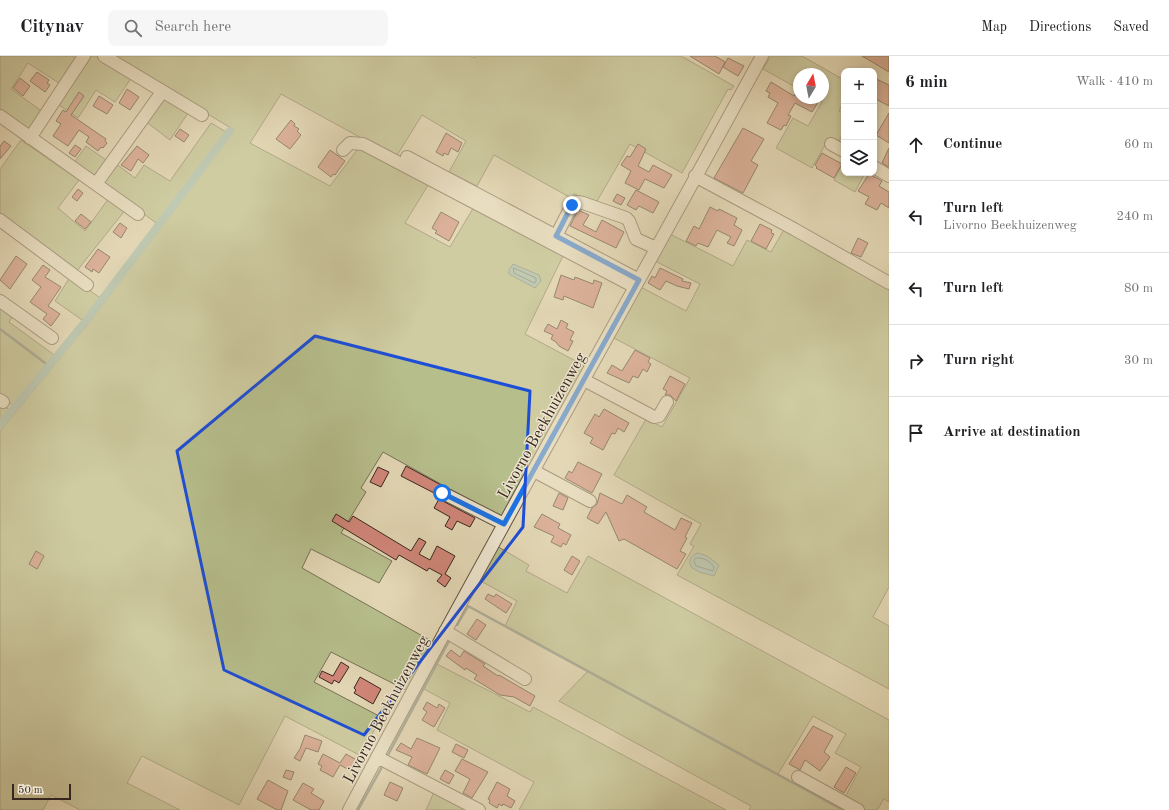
<!DOCTYPE html>
<meta charset="utf-8">
<style>
body{margin:0;font-family:"Old Standard TT",serif;background:#f6f6f6;color:#202124}
.controls{position:absolute;right:12px;top:12px;display:grid;overflow:hidden;border-radius:8px;box-shadow:0 2px 6px #0003}
.controls button{width:36px;height:36px;display:grid;place-items:center;padding:0;border:0;border-bottom:1px solid #e0e0e0;background:#fff;color:#202124;font:20px sans-serif}
.compass{position:absolute;left:793px;top:12px;width:36px;height:36px;border-radius:50%;background:#fff;box-shadow:0 2px 6px #0003;rotate:10deg}
.scale{position:absolute;left:12px;bottom:10px;width:59px;box-sizing:border-box;padding-left:4px;border:2px solid #38271e;border-top:0;font-size:11px;line-height:14px;white-space:nowrap;color:#38271e;-webkit-text-stroke:3px #ede5cf;paint-order:stroke}
.stop{position:absolute;width:12px;height:12px;margin:-9px;border:3px solid #1a73e8;border-radius:50%;background:#fff}
.stop.end{background:#1a73e8;border-color:#fff;box-shadow:0 1px 4px #0008}
.list{margin:0;padding:0;list-style:none}
h2{display:flex;justify-content:space-between;align-items:center;height:52px;margin:0;padding:0 16px;font-size:17px}
h2 small{font-size:13px;font-weight:400;color:#757577}
.list li{display:grid;grid-template-columns:26px 1fr auto;gap:12px;align-items:center;box-sizing:border-box;height:72px;padding:0 16px;border-top:1px solid #e0e0e0}
.list b{display:block;font-size:15px;white-space:nowrap}
.list p{margin:0;font-size:13px;white-space:nowrap;color:#757577}
.list em{font-size:13px;font-style:normal;color:#757577}
.icon{flex:none;width:22px;height:22px;fill:none;stroke:currentColor;stroke-width:2;stroke-linecap:round;stroke-linejoin:round}
.map{position:relative;flex:none;width:889px;height:754px;overflow:hidden}
header{display:flex;align-items:center;gap:24px;box-sizing:border-box;height:56px;padding:0 20px;background:#fff;border-bottom:1px solid #e0e0e0}
header strong{font-size:19px}
nav{display:flex;gap:22px;margin-inline-start:auto;font-size:14px}
.search{width:280px;height:36px;background:#f6f6f6;display:flex;align-items:center;gap:10px;box-sizing:border-box;padding:0 14px;border-radius:8px;color:#757577;font-size:15px}
main{display:flex}
aside{flex:1;background:#fff}
.map>svg:first-child{display:block}
.green{fill:#b6be8c;stroke:#777255}
.water{fill:#95b9b0;stroke:#707f76}
.lines{fill:none;stroke-linecap:round;stroke-linejoin:round}
.shore{stroke:#667067;stroke-width:1}
.stream{stroke:#707f76;stroke-width:2.5}
.canal{stroke:#95b9b0;stroke-width:8}
.building{fill:#d18679;stroke:#38271e}
.minor-casing{stroke:#635344;stroke-width:14}
.minor{stroke:#ede5cf;stroke-width:12}
.route{stroke:#1a73e8;stroke-width:5}
.marked{fill:none;stroke:#1d4ed8;stroke-width:3;stroke-linejoin:round}
.labels{text-anchor:middle;stroke-width:3;stroke-linejoin:round;paint-order:stroke}
.street-label{font-size:16px;fill:#38271e;stroke:#ede5cf}
</style>
<header>
<strong>Citynav</strong>
<div class="search"><svg class="icon" aria-label="search" viewBox="0 0 24 24"><circle cx="10" cy="10" r="6"/><path d="M15 15l6 6"/></svg>Search here</div>
<nav><a>Map</a><a>Directions</a><a>Saved</a></nav>
</header>
<main>
<div class="map">
<svg width="889" height="754" viewBox="0 0 889 754">
<rect width="100%" height="100%" fill="#e3d7b5"/>
<filter id="stains"><feTurbulence type="fractalNoise" baseFrequency=".005" numOctaves="4"/><feColorMatrix values="0 0 0 0 .2 0 0 0 0 .09 0 0 0 0 .02 0 0 0 .5 -.17"/></filter>
<radialGradient id="worn" r=".72"><stop offset=".6" stop-color="#630" stop-opacity="0"/><stop offset="1" stop-color="#630" stop-opacity=".3"/></radialGradient>
<path class="green" d="M0 0H81L62 29 28 7 11 33 43 56 29 77 0 56Z
M87 0H98L132 21 115 46 96 34 78 62 56 47Z
M113 0H471L474 2 475 0H681L734 30 731 34 728 33 682 117 630 88 596 147 574 138 571 142 494 99 477 130 449 116 466 85 422 59 396 101 281 38 250 87 330 130 360 90 430 126 405 167 450 191 475 149 565 196 525 278 587 311 504 463 383 396 361 432 366 436 341 477 392 505 379 527 311 493 302 512 433 586 406 634 331 596 314 626 381 661 361 700 285 660 239 749 142 700 127 727 180 754H80L51 739 43 754H0V375L87 269 234 74Z
M771 0H802L844 24V45L839 55 844 58V75L838 87 829 82 812 112 776 92 793 62 808 70 822 46 815 42H823V18H799V33L763 13Z
M165 38 190 54 170 84 145 65Z
M211 67 228 77 159 169 101 127 115 107 135 122 144 109 170 125Z
M21 84 79 124 58 152 85 175 109 142 126 153 76 216 0 161V113Z
M86 90 109 106 97 123 73 108Z
M844 105V117H865L855 136 834 124Z
M786 170 889 229V531L873 561 889 570V633L677 519 694 490 690 488 701 468 614 419 646 363 662 371 690 322 612 281 639 230 686 255 700 228 653 204 668 177 733 210 747 184 771 196Z
M70 221 102 243 85 266 55 245Z
M0 248 14 258 9 266 57 301 15 351 0 340Z
M0 347 11 355 0 369Z
M495 489 529 509 526 515 567 537 588 500 889 664V746L884 743 877 754H864L844 743 861 711 835 697 846 678 813 660 778 718 843 754H749L751 750 559 645 588 615 505 570 517 545 477 523Z
M437 608 530 656 533 651 726 754H519L534 726 437 674 450 647 424 633Z
M434 736 467 754H426Z"/>
<path class="water" d="M513 208 539 219 541 225 535 232 509 218V214Z
M698 497 707 500 719 509 714 520 699 516 691 511C688 504 691 499 698 497Z"/>
<g class="lines">
<path class="shore" d="M514 212 536 222V226L534 227 514 217Z
M696 502C703 501 710 505 714 511L713 515 696 510 694 505Z"/>
<path class="stream" d="M0 273 49 310
M457 569 468 550 843 754
M388 699 450 583
M358 754 382 711"/>
<path class="canal" d="M0 369 85 266 230 75"/>
</g>
<path class="building" d="M690 0H715L725 6 719 18Z
M862 0H889V16Z
M728 2 744 10 738 20 723 11Z
M37 16 49 24 47 27 50 29 45 36 30 25Z
M20 22 30 30 23 40 13 32Z
M874 22 889 29V50L874 42Z
M771 26 794 40 799 32V42H812L818 46 812 56 795 47 788 59 791 60 786 70 784 69 781 74 767 67 778 47 768 41 770 37 766 35Z
M127 33 139 41 130 54 119 47Z
M79 36 84 40 71 59 106 83 105 85 107 87 103 92 101 91 98 95 86 86 89 81 79 74 68 90 53 80 61 68 56 65 63 54 66 56Z
M99 40 113 49 107 58 93 50Z
M889 57V87L876 79Z
M291 64 295 68 294 70 299 73 297 75 301 79 290 93 276 83Z
M743 72 764 83 751 105 758 109 743 137 714 122Z
M180 73 189 79 184 86 175 80Z
M446 77 462 87 458 96 451 92 448 99 444 97 443 100 436 96Z
M4 85 11 90 0 103V90Z
M638 88 646 93 638 110 649 116 653 109 672 119 664 132 645 123 639 134 625 127 631 115 621 109 627 100 630 101Z
M75 89 81 93 75 101 69 97Z
M137 90 149 99 143 107 138 103 131 115 121 109Z
M889 92V111L882 107Z
M330 94 345 105 335 119 333 118 331 121 318 111Z
M822 97 842 108 834 122 816 112 817 111 815 109Z
M869 118 882 125 879 130 889 136V152L881 147 877 154 865 148 869 141 858 135Z
M78 133 83 137 77 145 72 141Z
M636 134 659 146 653 157 639 150 636 154 627 149Z
M617 138 625 142 621 149 613 145Z
M710 151 718 155 719 153 737 162 734 169 742 174 734 190 727 187 731 181 717 174 708 191 698 187 696 190 686 185 694 170 699 173Z
M578 154 589 159 583 169 596 176 602 164 624 176 616 192 570 170Z
M441 156 459 166 449 185 435 177 437 175 432 172Z
M81 158 91 166 85 173 75 165Z
M120 167 127 172 121 182 113 176Z
M760 168 772 174 771 177 774 178 766 193 751 185Z
M858 182 868 187 861 201 851 197Z
M98 193 110 201 99 217 93 213 92 216 85 211Z
M16 200 27 208 10 233 0 224Z
M43 209 50 214 45 221 61 231 48 250 60 258 51 270 43 263 47 258 30 246 41 231 32 224Z
M660 212 683 223 682 225 691 227 689 233 677 230 666 225 660 234 648 227 652 220 655 222Z
M561 219 574 224 575 221 593 228 594 224 602 227 593 252 564 240 563 244 554 241Z
M561 264 568 268 566 272 574 276 570 284 573 285 568 295 559 290 556 286 551 283 553 279 544 275 548 268 557 273Z
M635 294 650 302 648 306 651 308 647 316 643 313 638 322 633 320 629 327 607 317 612 309 622 315Z
M670 320 685 328 676 345 670 339H665L667 335 663 333Z
M604 353 629 367 624 376 618 372 615 378 612 377 603 394 590 387 593 382 584 377 595 358 599 361Z
M578 406 602 418 592 437 565 422 569 415 572 417Z
M406 410 441 429 437 433 436 438 401 420Z
M378 411 389 416 381 431 370 426Z
M559 437 568 442 563 454 553 450Z
M600 437 622 448 627 439 647 451 644 456 675 474 681 462 692 467 685 481 687 482 680 495 686 498 677 513 624 483 619 485 606 456 598 468 587 462 592 452 597 448Z
M439 443 475 462 470 471 457 465 452 474 445 470 450 461 434 452Z
M336 458 349 466 353 460 411 495 419 482 426 486 419 498 430 504 437 490 455 500 445 518 451 522 445 531 437 525 442 519 429 512 427 515 399 499 396 504 332 465Z
M542 458 560 468 558 472 571 479 566 489 563 487 561 491 551 486 554 480 534 471Z
M36 495 44 500 37 513 29 508Z
M572 500 580 505 572 519 564 514Z
M488 538 494 541 496 538 512 548 506 557 485 543Z
M477 563 486 569 476 584 467 578Z
M451 594 460 601 464 595 485 608 483 610 498 620 499 619 535 640 530 650 514 641 500 639 474 623 477 619 466 612 465 614 446 600Z
M341 606 349 611 339 627 334 624 332 628 319 621 322 615 333 620Z
M360 621 381 633 373 648 354 637 356 634 354 632Z
M427 646 437 652 439 648 445 652 434 671 422 664 427 656 423 653Z
M813 670 833 680 824 696 830 701 820 715 805 704 800 714 789 708Z
M305 679 322 685 318 696 306 692 300 705 294 702 300 693Z
M417 682 440 692 427 718 408 709 412 701 396 694 401 687 411 693Z
M456 688 468 694 464 702 452 696Z
M323 698 340 707 346 698 357 704 351 715 340 709 333 721 320 714 322 710 318 708Z
M462 703 488 716 472 742 463 737 470 723 455 715Z
M846 711 856 717 844 737 834 731Z
M286 714 294 716 291 724 283 721Z
M445 714 454 719 449 728 440 723Z
M268 724 288 735 281 754H277L257 743Z
M390 726 403 732 397 745 384 739Z
M497 726 510 733 507 740 515 745 511 752 503 748 502 750 499 748 497 752 489 747 490 744 488 743Z
M303 727 314 733 311 737 324 745 319 754H311L293 744Z"/>
<g class="lines">
<defs>
<path id="minor" d="M104 0 202 59
M0 60 138 158
M30 82 84 0
M831 88 844 95
M343 94 350 87 363 88 635 231
M407 101 639 224
M874 111 889 120
M695 120 794 173 889 227
M96 128 162 36
M0 164 87 229
M556 180 572 149 577 146 583 147 626 162 629 165 636 183 656 192
M0 245 52 282
M584 324 654 361 659 360 667 346
M0 344 3 346
M534 415 590 445
M443 437 504 468
M445 575 525 623
M377 701 479 754
M798 721 858 754
M349 754C483 501 625 252 762 0"/>
</defs>
<use href="#minor" class="minor-casing"/>
<use href="#minor" class="minor"/>
</g>
<g class="lines">
<path class="route" d="M442 437 504 468 639 224 556 180 572 149"/>
</g>
<path d="M0 0H889V754H0ZM315 280 530 335 523 471 364 679 224 614 177 395Z" fill="#e3d7b5" fill-opacity=".55" fill-rule="evenodd"/>
<path class="marked" d="M315 280 530 335 523 471 364 679 224 614 177 395Z"/>
<g class="labels">
<g class="street-label">
<text transform="translate(541 369) rotate(-61)" y="6">Livorno Beekhuizenweg</text>
<text transform="translate(385 653) rotate(-62)" y="6">Livorno Beekhuizenweg</text>
</g>
</g>
<rect width="100%" height="100%" filter="url(#stains)"/>
<rect width="100%" height="100%" fill="url(#worn)"/>
</svg>
<div class="controls">
<button>+</button>
<button>−</button>
<button><svg class="icon" aria-label="layers" viewBox="0 0 24 24"><path d="M12 4l9 5-9 5-9-5zM3 14l9 5 9-5"/></svg></button>
</div>
<svg class="compass" viewBox="-18 -18 36 36"><path d="M0-13l5 13h-10z" fill="#e53935"/><path d="M0 13l5-13h-10z" fill="#757577"/></svg>
<div class="scale">50 m</div>
<div class="stop" style="left:442px;top:437px"></div>
<div class="stop end" style="left:572px;top:149px"></div>
</div>
<aside>
<h2>6 min<small>Walk · 410 m</small></h2>
<ul class="list">
<li><svg class="icon" aria-label="ahead" viewBox="0 0 24 24"><path d="M12 20V5M6 11l6-6 6 6"/></svg><div><b>Continue</b></div><em>60 m</em></li>
<li><svg class="icon" aria-label="left" viewBox="0 0 24 24"><path d="M17 20v-9H6M10 6l-5 5 5 5"/></svg><div><b>Turn left</b><p>Livorno Beekhuizenweg</p></div><em>240 m</em></li>
<li><svg class="icon" aria-label="left" viewBox="0 0 24 24"><path d="M17 20v-9H6M10 6l-5 5 5 5"/></svg><div><b>Turn left</b></div><em>80 m</em></li>
<li><svg class="icon" aria-label="right" viewBox="0 0 24 24"><path d="M7 20v-9h11M14 6l5 5-5 5"/></svg><div><b>Turn right</b></div><em>30 m</em></li>
<li><svg class="icon" aria-label="arrive" viewBox="0 0 24 24"><path d="M6 21V4h12l-3 4 3 4H6"/></svg><div><b>Arrive at destination</b></div></li>
</ul>
</aside>
</main>
